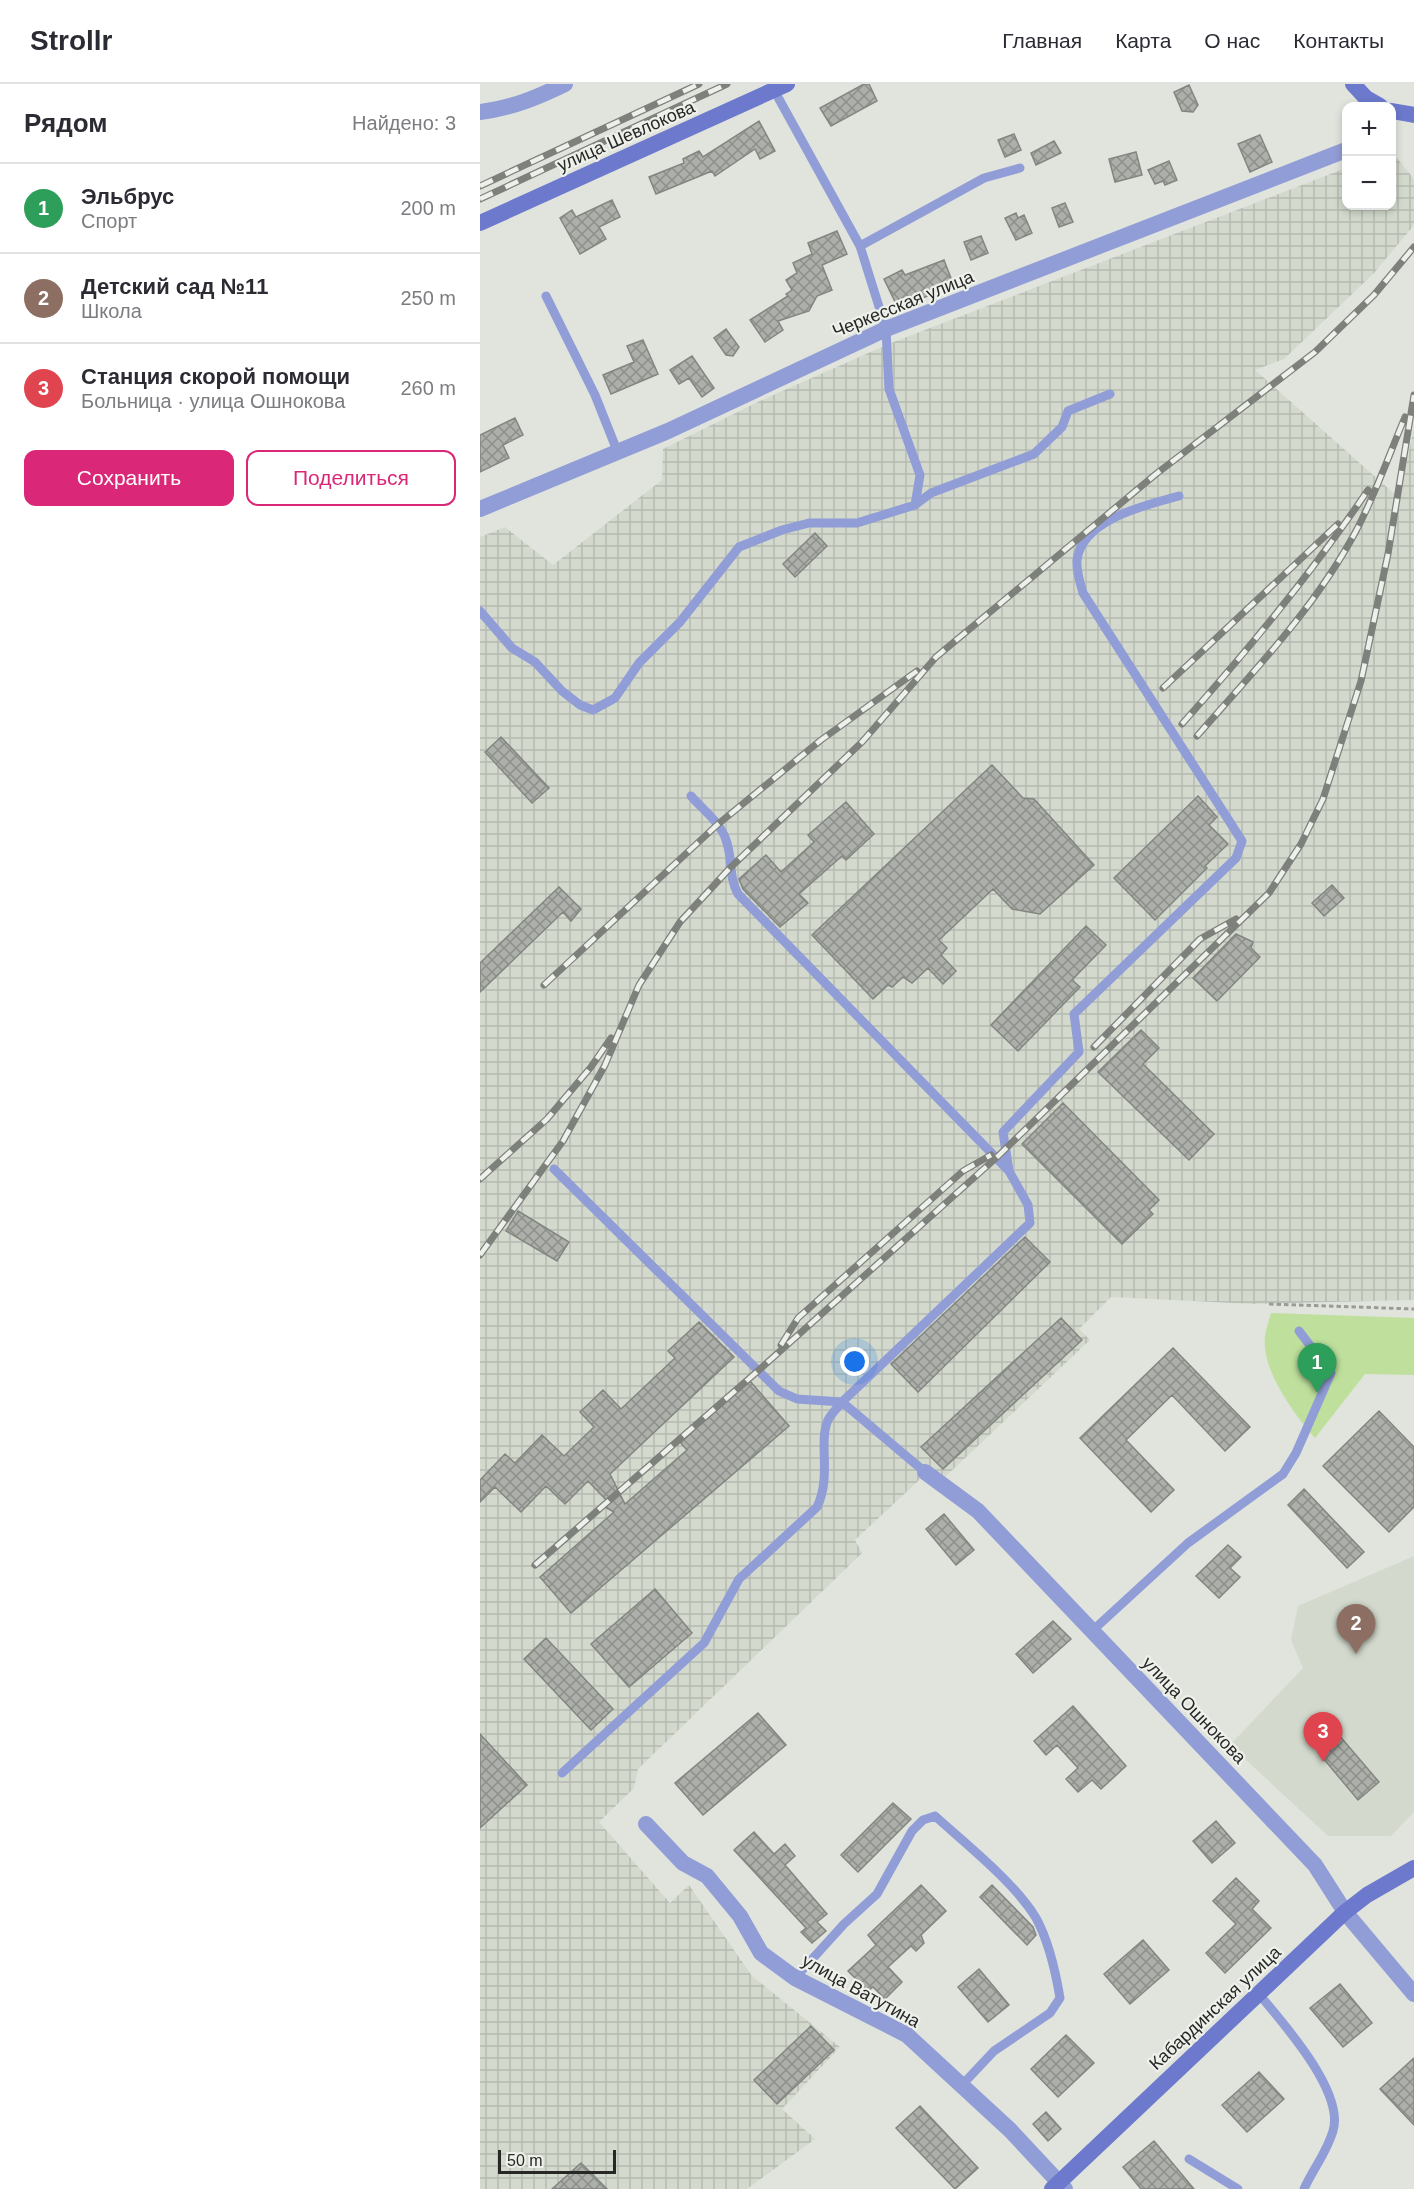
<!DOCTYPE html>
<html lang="ru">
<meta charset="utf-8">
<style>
body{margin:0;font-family:Arial,sans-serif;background:#f2f2f3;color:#2b2b33}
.controls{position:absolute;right:18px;top:18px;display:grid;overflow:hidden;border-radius:12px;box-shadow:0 3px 9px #0003}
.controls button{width:54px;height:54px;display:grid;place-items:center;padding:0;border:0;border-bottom:2px solid #e1e1e2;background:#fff;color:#2b2b33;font:30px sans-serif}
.scale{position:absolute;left:18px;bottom:15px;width:118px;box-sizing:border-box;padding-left:6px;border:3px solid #272825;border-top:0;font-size:16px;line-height:21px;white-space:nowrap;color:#272825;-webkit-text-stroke:4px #eef1eb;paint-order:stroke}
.you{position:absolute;left:375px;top:1278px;width:21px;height:21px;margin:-15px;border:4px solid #fff;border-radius:50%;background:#1a73e8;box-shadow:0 0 0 9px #1a73e833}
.badge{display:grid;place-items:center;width:39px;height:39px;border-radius:50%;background:#db2777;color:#fff;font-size:20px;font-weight:700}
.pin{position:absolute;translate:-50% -50px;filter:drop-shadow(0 2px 3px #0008)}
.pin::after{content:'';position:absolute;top:32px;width:21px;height:18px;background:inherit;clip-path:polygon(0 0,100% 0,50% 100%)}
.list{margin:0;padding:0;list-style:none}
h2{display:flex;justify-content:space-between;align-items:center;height:78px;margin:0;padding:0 24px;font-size:26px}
h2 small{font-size:20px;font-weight:400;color:#7c7c81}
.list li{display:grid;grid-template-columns:39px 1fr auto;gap:18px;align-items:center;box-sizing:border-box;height:90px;padding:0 24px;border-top:2px solid #e1e1e2}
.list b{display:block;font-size:22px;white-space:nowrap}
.list p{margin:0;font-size:20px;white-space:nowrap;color:#7c7c81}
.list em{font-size:20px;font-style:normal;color:#7c7c81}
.actions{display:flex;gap:12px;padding:18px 24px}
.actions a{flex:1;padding:14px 0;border:2px solid #db2777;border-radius:12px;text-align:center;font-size:21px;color:#db2777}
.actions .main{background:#db2777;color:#fff}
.map{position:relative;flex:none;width:934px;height:2105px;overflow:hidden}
header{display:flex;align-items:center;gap:36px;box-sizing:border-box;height:84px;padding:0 30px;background:#fff;border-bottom:2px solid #e1e1e2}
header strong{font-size:28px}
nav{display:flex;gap:33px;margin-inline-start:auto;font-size:21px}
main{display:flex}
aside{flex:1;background:#fff}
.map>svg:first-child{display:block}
.built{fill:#d3dacd}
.industrial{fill:url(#industrial-grid)}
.garden{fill:#bee09c}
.building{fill:url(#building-cross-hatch);stroke:#838680;stroke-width:1.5}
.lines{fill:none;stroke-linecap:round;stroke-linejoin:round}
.path{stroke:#999c96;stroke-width:3;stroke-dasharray:4.5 3;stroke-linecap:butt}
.service{stroke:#919dd6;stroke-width:9}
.minor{stroke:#919dd6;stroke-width:16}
.secondary{stroke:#6c79cc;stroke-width:16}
.rail-casing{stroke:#7e807c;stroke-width:7}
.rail{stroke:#eef1eb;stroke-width:4.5;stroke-dasharray:14;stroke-linecap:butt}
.labels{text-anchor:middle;stroke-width:4.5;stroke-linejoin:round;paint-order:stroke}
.street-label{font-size:18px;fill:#272825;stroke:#eef1eb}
</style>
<header>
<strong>Strollr</strong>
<nav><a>Главная</a><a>Карта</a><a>О нас</a><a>Контакты</a></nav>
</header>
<main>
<aside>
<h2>Рядом<small>Найдено: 3</small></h2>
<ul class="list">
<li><span class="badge" style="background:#2e9e5b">1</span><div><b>Эльбрус</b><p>Спорт</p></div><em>200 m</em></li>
<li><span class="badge" style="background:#8d6e63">2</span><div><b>Детский сад №11</b><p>Школа</p></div><em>250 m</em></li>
<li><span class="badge" style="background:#e0444e">3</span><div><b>Станция скорой помощи</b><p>Больница · улица Ошнокова</p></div><em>260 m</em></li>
</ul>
<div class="actions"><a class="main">Сохранить</a><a>Поделиться</a></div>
</aside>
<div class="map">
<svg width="934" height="2105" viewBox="0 0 934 2105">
<defs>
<pattern id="industrial-grid" width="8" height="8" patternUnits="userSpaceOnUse" patternTransform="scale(1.5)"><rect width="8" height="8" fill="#d3dacd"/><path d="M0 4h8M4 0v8" fill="none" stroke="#b5bbb0"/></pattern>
<pattern id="building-cross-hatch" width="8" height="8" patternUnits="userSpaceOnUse" patternTransform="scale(1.5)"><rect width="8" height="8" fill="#adb0aa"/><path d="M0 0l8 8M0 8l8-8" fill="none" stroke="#8d8f8a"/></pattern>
</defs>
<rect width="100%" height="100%" fill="#e0e4dd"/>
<path class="built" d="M934 1472V1728L911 1752H848L750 1661 823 1584 811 1556 818 1522Z"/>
<path class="industrial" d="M912 68 934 95V141L894 189 804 275 775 286 919 414 934 344V1216L774 1220 631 1213 599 1245 610 1256 464 1394 451 1385 375 1456 382 1469 158 1685 154 1704 119 1738 190 1819 209 1801 272 1892 360 1963 302 2025 335 2055 267 2105H0V453L25 443 73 481 182 396 183 365 280 317 411 259 866 84V122H912Z"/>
<path class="garden" d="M791 1229 934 1234V1291L885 1290 835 1354C814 1330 781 1286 785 1252 786 1244 789 1236 791 1229Z"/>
<path class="building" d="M384 0H389L397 17 351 42 340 24Z
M709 1 718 21 713 28 702 27 694 8Z
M279 37 295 67 280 75 275 65 235 92 232 87 176 110 169 93 204 79 203 75 219 67 223 73Z
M534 50 541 66 525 73 518 56Z
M780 51 792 78 770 88 758 60Z
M574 57 581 69 556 81 551 69Z
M656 68 662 91 635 98 629 75Z
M689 77 697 96 685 101 683 97 675 100 668 86Z
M132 116 140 133 119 143 126 155 100 170 80 134 92 126 96 133Z
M585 119 593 138 579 143 572 124Z
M536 129 538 134 544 131 552 149 536 156 525 134Z
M357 147 367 170 342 181 352 206 337 212 329 227 298 237 303 246 285 258 270 236 308 212 306 210 312 206 306 196 317 189 313 179 332 170 328 159Z
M501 152 508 169 491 176 484 158Z
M464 176 474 202 437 216 439 220 420 228 404 195 422 186 425 191Z
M246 245 259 263 253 272 246 271 234 254Z
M163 256 178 290 131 310 123 291 154 278 147 262Z
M212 272 234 304 222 313 209 294 199 300 190 286Z
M35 334 43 351 23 361 29 374 0 388V351Z
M335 449 347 462 315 493 303 480Z
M21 653 69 704 52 719 5 668Z
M512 681 543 714 554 715 614 781 560 830 532 825 513 805 459 856 467 864 461 871 476 887 463 900 448 884 432 899 423 893 412 903 408 901 393 915 332 851Z
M718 712 737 733 729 741 748 760 725 782 727 784 675 836 634 794Z
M366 718 394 750 366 776 362 772 319 810 328 819 300 843 263 805 259 795 286 771 301 788 334 758 328 751Z
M852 801 864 814 844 832 832 819Z
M79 803 101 825 91 837 83 828 0 908V879Z
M606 842 626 861 592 896 600 903 538 967 511 941Z
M756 850 773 858 771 864 780 873 737 917 713 894Z
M661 946 679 964 663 980 734 1050 709 1076 618 988Z
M583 1019 679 1116 669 1126 673 1130 642 1160 542 1060Z
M38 1127 89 1158 77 1177 26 1147Z
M545 1153 570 1178 438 1308 411 1280Z
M581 1234 602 1256 463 1385 441 1363Z
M219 1238 254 1273 130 1390 145 1420 207 1366 200 1358 270 1297 309 1342 91 1529 60 1493 134 1428 125 1423 129 1419 108 1397 85 1420 66 1402 41 1428 15 1403 0 1418V1396L25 1370 35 1379 62 1351 84 1372 114 1343 100 1328 123 1306 141 1325 195 1274 188 1267Z
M693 1264 770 1343 745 1367 692 1311 646 1356 694 1406 671 1428 600 1354Z
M899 1327 934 1363V1423L909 1448 843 1382Z
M824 1405 884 1468 867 1484 808 1421Z
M464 1430 494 1466 476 1481 446 1445Z
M748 1461 761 1473 750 1484 760 1493 739 1514 716 1492Z
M175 1505 212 1549 149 1603 111 1560Z
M573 1537 591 1555 553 1589 536 1570Z
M66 1554 133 1625 111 1646 44 1575Z
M593 1622 646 1682 621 1705 612 1696 598 1708 586 1695 598 1684 577 1661 566 1671 554 1657Z
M278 1629 306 1661 223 1731 195 1699Z
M0 1650 47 1701 0 1744Z
M858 1650 899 1698 878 1716 838 1668Z
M413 1719 431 1735 378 1788 361 1771Z
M736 1737 755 1759 732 1779 713 1757Z
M274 1748 294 1770 305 1760 315 1772 305 1781 347 1830 337 1838 346 1847 332 1859 321 1848 326 1844 254 1766Z
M756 1794 779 1817 772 1825 791 1844 745 1889 726 1869 756 1840 733 1817Z
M441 1801 466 1827 441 1851 444 1859 436 1867 431 1862 408 1883 422 1898 405 1915 393 1903 388 1907 368 1887 396 1861 388 1851Z
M512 1801 553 1843 556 1851 547 1861 500 1813Z
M663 1856 689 1886 650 1920 624 1890Z
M499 1885 529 1921 508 1938 478 1903Z
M860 1900 892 1939 863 1963 830 1924Z
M331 1942 354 1966 297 2020 274 1996Z
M586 1951 614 1979 578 2013 551 1985Z
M934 1974V2041L900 2005Z
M779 1988 804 2015 767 2048 742 2021Z
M440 2022 498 2084 475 2105 416 2044Z
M566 2028 581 2045 568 2057 553 2040Z
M674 2057 714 2105H661L643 2083Z
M101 2079 127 2105H72Z"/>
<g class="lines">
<path class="path" d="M789 1220 934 1225"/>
<path class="service" d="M294 6 380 162 406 245 409 305 440 391 435 421
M380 162 504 94 540 84
M66 212 115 311 138 369
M0 527 32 564 55 578 82 607 100 621 113 626 135 614 159 579 200 538 259 463 302 446 329 439H377L435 421 451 409 554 370 582 343 588 327 630 310
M211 712C222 725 241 739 246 756 253 774 248 792 258 810L529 1087
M74 1085 299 1307 317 1315 362 1318C358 1323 351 1330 348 1336 338 1359 352 1392 337 1423L259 1495 224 1559 82 1689
M445 1388 362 1318 550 1139 548 1121 529 1087 523 1048 599 968 594 930 756 774 762 757 603 509C600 498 596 487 597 476 602 435 666 421 699 412
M611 1548 708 1459 803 1390 816 1369 851 1289 819 1247
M315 1894 364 1840 397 1810 432 1747 443 1736 455 1732C486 1760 535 1799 556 1834 568 1856 576 1890 580 1914L570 1929 514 1967 482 2001
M778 1909C803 1939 865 2008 853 2047 847 2068 833 2085 824 2105
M709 2075 758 2105"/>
<path class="minor" d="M0 28C32 24 56 14 85 0
M0 425 188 347 406 245 866 66
M445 1388 498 1427 835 1781 865 1828 934 1910
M166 1740 203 1779 227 1792 260 1832 281 1869 315 1894 427 1951 530 2046 585 2105"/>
<path class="secondary" d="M873 0 886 14 900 22
M912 27 934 31
M0 139 307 0
M572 2105 865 1828 887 1811 934 1784"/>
<defs>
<path id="rail" d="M0 102 219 0
M0 115 247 0
M683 604 858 440
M702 640C768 566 832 489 888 406
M717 652C774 587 835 524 876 447 895 411 909 371 925 333
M64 901 237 741 341 656 437 587
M614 963 720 855 756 835
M0 1095 67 1035 111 983 131 954
M0 1171 83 1057 125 981 159 901 200 838 250 784 382 658 456 573 676 390 835 268 894 211 934 163
M301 1261 318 1234 483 1087 511 1071
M55 1481 279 1286 516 1074 789 809 821 760 843 715 881 597 908 470 934 311"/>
</defs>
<use href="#rail" class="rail-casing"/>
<use href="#rail" class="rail"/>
</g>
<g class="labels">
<g class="street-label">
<text transform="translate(146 52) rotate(-24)" y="6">улица Шевлокова</text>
<text transform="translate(423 220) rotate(-22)" y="6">Черкесская улица</text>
<text transform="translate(714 1626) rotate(46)" y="6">улица Ошнокова</text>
<text transform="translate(381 1907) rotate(29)" y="6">улица Ватутина</text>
<text transform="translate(735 1924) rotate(-43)" y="6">Кабардинская улица</text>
</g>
</g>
</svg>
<div class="controls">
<button>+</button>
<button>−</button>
</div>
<div class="scale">50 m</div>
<div class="you"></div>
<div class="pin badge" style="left:837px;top:1309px;background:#2e9e5b">1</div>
<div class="pin badge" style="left:876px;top:1570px;background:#8d6e63">2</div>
<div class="pin badge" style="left:843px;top:1678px;background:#e0444e">3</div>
</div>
</main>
